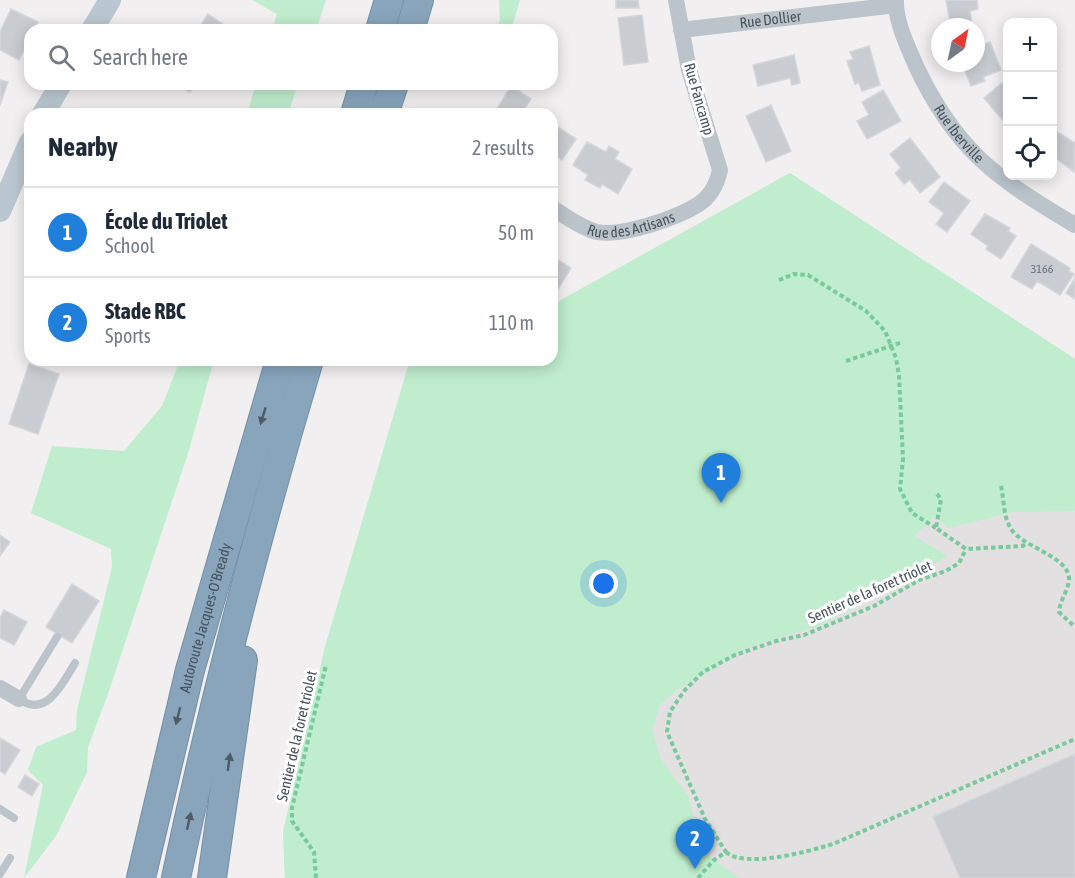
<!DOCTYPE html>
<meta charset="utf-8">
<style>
body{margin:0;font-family:"Asap Condensed",sans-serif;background:#f6f6f7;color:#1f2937}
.controls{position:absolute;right:18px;top:18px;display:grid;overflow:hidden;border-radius:12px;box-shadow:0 3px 15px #0003}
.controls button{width:54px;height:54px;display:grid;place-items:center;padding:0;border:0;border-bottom:2px solid #e0e1e3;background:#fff;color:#1f2937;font:30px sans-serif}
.compass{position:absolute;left:931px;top:18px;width:54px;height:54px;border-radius:50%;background:#fff;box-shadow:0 3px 15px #0003;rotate:33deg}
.you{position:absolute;left:604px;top:584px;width:21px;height:21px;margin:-15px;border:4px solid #fff;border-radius:50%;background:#1a73e8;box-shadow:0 0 0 9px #1a73e833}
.badge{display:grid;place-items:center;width:39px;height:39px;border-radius:50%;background:#207fda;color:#fff;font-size:20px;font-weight:700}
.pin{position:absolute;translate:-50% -50px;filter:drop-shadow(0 2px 3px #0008)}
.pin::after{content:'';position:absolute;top:32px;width:21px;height:18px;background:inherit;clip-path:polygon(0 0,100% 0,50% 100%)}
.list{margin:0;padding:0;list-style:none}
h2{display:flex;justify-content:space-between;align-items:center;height:78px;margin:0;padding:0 24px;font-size:26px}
h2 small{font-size:20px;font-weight:400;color:#747a83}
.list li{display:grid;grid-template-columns:39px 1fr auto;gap:18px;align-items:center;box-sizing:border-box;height:90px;padding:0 24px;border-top:2px solid #e0e1e3}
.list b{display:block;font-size:22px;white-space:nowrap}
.list p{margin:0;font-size:20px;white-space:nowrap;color:#747a83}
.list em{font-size:20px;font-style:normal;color:#747a83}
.icon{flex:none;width:33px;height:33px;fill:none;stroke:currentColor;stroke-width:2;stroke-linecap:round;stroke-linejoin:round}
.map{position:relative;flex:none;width:1075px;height:878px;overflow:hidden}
.search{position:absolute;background:#fff;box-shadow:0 3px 15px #0003;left:24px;top:24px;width:534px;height:66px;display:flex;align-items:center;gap:15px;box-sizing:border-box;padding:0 21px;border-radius:18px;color:#747a83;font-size:22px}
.panel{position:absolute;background:#fff;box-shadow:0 3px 15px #0003;left:24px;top:108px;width:534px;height:258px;border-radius:18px}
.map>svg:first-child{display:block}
.education{fill:#e2e0e1}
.green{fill:#bfedcd}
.building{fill:#c9ccd1;stroke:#d3d6da;stroke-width:1.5}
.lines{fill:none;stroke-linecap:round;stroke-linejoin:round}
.highway-casing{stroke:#7490a7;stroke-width:30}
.path{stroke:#78ca9c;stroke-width:4;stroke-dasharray:4.5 3;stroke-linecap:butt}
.lane{stroke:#bbc4cb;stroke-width:8}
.street{stroke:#bbc4cb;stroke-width:16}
.secondary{stroke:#bbc7d0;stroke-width:22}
.highway{stroke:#88a5bc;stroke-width:28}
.oneway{fill:#4e5c66}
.labels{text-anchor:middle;stroke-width:6;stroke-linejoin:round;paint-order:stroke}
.number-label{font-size:12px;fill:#687279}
.street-label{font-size:15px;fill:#48545c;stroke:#fff}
</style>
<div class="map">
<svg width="1075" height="878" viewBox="0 0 1075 878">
<rect width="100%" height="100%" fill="#f1efef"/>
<path class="education" d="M790 173 1075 359V878H285L283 832 325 647 410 360H552V305Z"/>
<path class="green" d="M252 0H326L316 30H272L277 14Z
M499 0H520L511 30H497L500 19Z
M256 84H298L288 114H247Z
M790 173 1075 359V511L1013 512 948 528 935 516 914 536 948 556 824 624 752 646 677 690 660 705 652 730 661 759 688 796 703 852 739 878H285L283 832 325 647 410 360H552V305Z
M180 360H214L189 450 108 694 88 747 87 772 56 836 24 878 43 785 28 770 36 747 76 730 77 710 112 567 111 549 31 513 52 446 124 451 162 406Z"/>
<path class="building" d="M616 0H638L639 8H616Z
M946 0H977L978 9 970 11 972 25 951 27Z
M11 9 38 22 33 30H30V37L19 60 0 50V32Z
M208 14 230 29 229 30H198Z
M642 15 648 62 624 65 618 18Z
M976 42 978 47 990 42 1001 70 983 77 985 81 971 86 962 63H976Z
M869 46 880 85 862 91 859 83 855 84 847 61 853 59 850 52Z
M794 55 800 83 792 85 790 78 758 86 753 65Z
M0 80 8 82 0 105Z
M1002 83 1008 89 1006 124 984 98Z
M177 84H195L190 92Z
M511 86 531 99 521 114H494Z
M883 90 901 121 867 139 857 121 869 115 862 102Z
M771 105 791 151 766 162 746 116Z
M552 123 576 139 562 160 552 153Z
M1052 129 1075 143 1074 172 1052 155Z
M910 138 940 177 920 193 910 180 904 184 895 173 901 168 890 154Z
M587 142 606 152 609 146 619 152 615 159 632 169 618 194 602 184 600 188 585 180 588 175 573 165Z
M944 182 970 201 947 232 936 224 944 213 929 202Z
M985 214 1010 228 1008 231 1016 236 1001 259 986 249 988 246 971 234Z
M1031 244 1070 268 1069 271 1074 274 1060 295 1037 281 1032 289 1011 277Z
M552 250 556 252 553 257 571 268 557 291 552 287Z
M1075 278V299L1066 293Z
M29 364 59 374 38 434 9 424Z
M0 535 10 542 0 556Z
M72 584 99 601 72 643 46 627Z
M4 610 27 622 14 645 0 638V618Z
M0 738 20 750 5 774 0 771Z
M1075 754V878H960L933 817Z
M25 775 39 784 32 796 18 787Z"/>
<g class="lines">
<defs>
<g id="highway">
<path d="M380 30 389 0"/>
<path d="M410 30 419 0"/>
<path d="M355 114 364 84"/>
<path d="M384 114 394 84"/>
<path id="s4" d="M141 878 190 670 280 360"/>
<path d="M176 878C213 703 258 531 309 360"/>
<path d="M212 878 243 660"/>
</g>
</defs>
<use href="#highway" class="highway-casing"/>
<path class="path" d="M779 280 794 274 808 275 866 311 885 331 896 358 899 375 903 459 900 489 912 513 936 528
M846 361 903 342
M1001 486C1004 499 1003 515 1010 527 1020 547 1065 554 1069 577 1070 588 1060 599 1059 612L1075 627
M937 494 941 499 936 528 966 549 1023 546 1026 542
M726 852C745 869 810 851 833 844L1075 739
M316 878 314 852 292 821V808L326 665
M698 878 714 860 726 852 705 819 667 732 670 712 684 691 703 672 735 655 776 641 804 635 874 606 919 580 946 571 959 563 966 549"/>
<path class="lane" d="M57 637 19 699C46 719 63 683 75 663
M0 809 14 818
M0 874 10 858"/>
<g class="street">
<path id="s1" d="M896 0C895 21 908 47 916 66 956 151 996 178 1075 225"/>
<path id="s2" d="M681 30 896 5"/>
<path id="s3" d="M552 208C566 216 581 228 597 232 622 237 677 218 699 204 711 196 717 184 720 170L689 70 676 0"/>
<path d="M0 688 19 699"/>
</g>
<path class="secondary" d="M92 30 110 0
M43 114 61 84
M0 211 30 142"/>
<use href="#highway" class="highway"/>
</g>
<defs><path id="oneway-solid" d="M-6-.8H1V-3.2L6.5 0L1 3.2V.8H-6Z" transform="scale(1.5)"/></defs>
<g class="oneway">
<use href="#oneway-solid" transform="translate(263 416) rotate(107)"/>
<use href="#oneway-solid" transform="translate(178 716) rotate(104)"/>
<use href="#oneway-solid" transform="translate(229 762) rotate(-82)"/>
<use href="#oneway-solid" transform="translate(189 821) rotate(-77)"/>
</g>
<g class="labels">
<g class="number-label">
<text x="1042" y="273">3166</text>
</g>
<g class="street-label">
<text dy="5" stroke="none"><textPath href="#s2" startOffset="90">Rue Dollier</textPath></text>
<text transform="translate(699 99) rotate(74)" y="5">Rue Fancamp</text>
<text dy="5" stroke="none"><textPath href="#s1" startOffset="150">Rue Iberville</textPath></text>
<text dy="5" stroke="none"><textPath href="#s3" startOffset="86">Rue des Artisans</textPath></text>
<text transform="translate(870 592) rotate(-24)" y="5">Sentier de la foret triolet</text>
<text dy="5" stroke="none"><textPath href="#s4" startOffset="268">Autoroute Jacques-O'Bready</textPath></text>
<text transform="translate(297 736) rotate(-77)" y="5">Sentier de la foret triolet</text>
</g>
</g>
</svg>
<div class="controls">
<button>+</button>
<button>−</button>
<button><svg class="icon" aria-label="locate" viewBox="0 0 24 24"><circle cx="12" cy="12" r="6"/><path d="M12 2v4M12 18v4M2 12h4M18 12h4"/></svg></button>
</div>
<svg class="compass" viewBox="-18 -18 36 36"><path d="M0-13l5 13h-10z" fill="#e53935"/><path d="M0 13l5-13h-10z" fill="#747a83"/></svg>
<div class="you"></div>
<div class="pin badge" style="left:721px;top:503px">1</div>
<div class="pin badge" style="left:695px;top:869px">2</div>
<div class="search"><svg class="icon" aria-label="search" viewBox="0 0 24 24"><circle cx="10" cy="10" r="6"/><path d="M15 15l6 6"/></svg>Search here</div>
<section class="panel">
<h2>Nearby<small>2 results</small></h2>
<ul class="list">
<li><span class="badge">1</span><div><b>École du Triolet</b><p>School</p></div><em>50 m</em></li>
<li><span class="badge">2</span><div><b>Stade RBC</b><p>Sports</p></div><em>110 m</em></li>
</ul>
</section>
</div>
